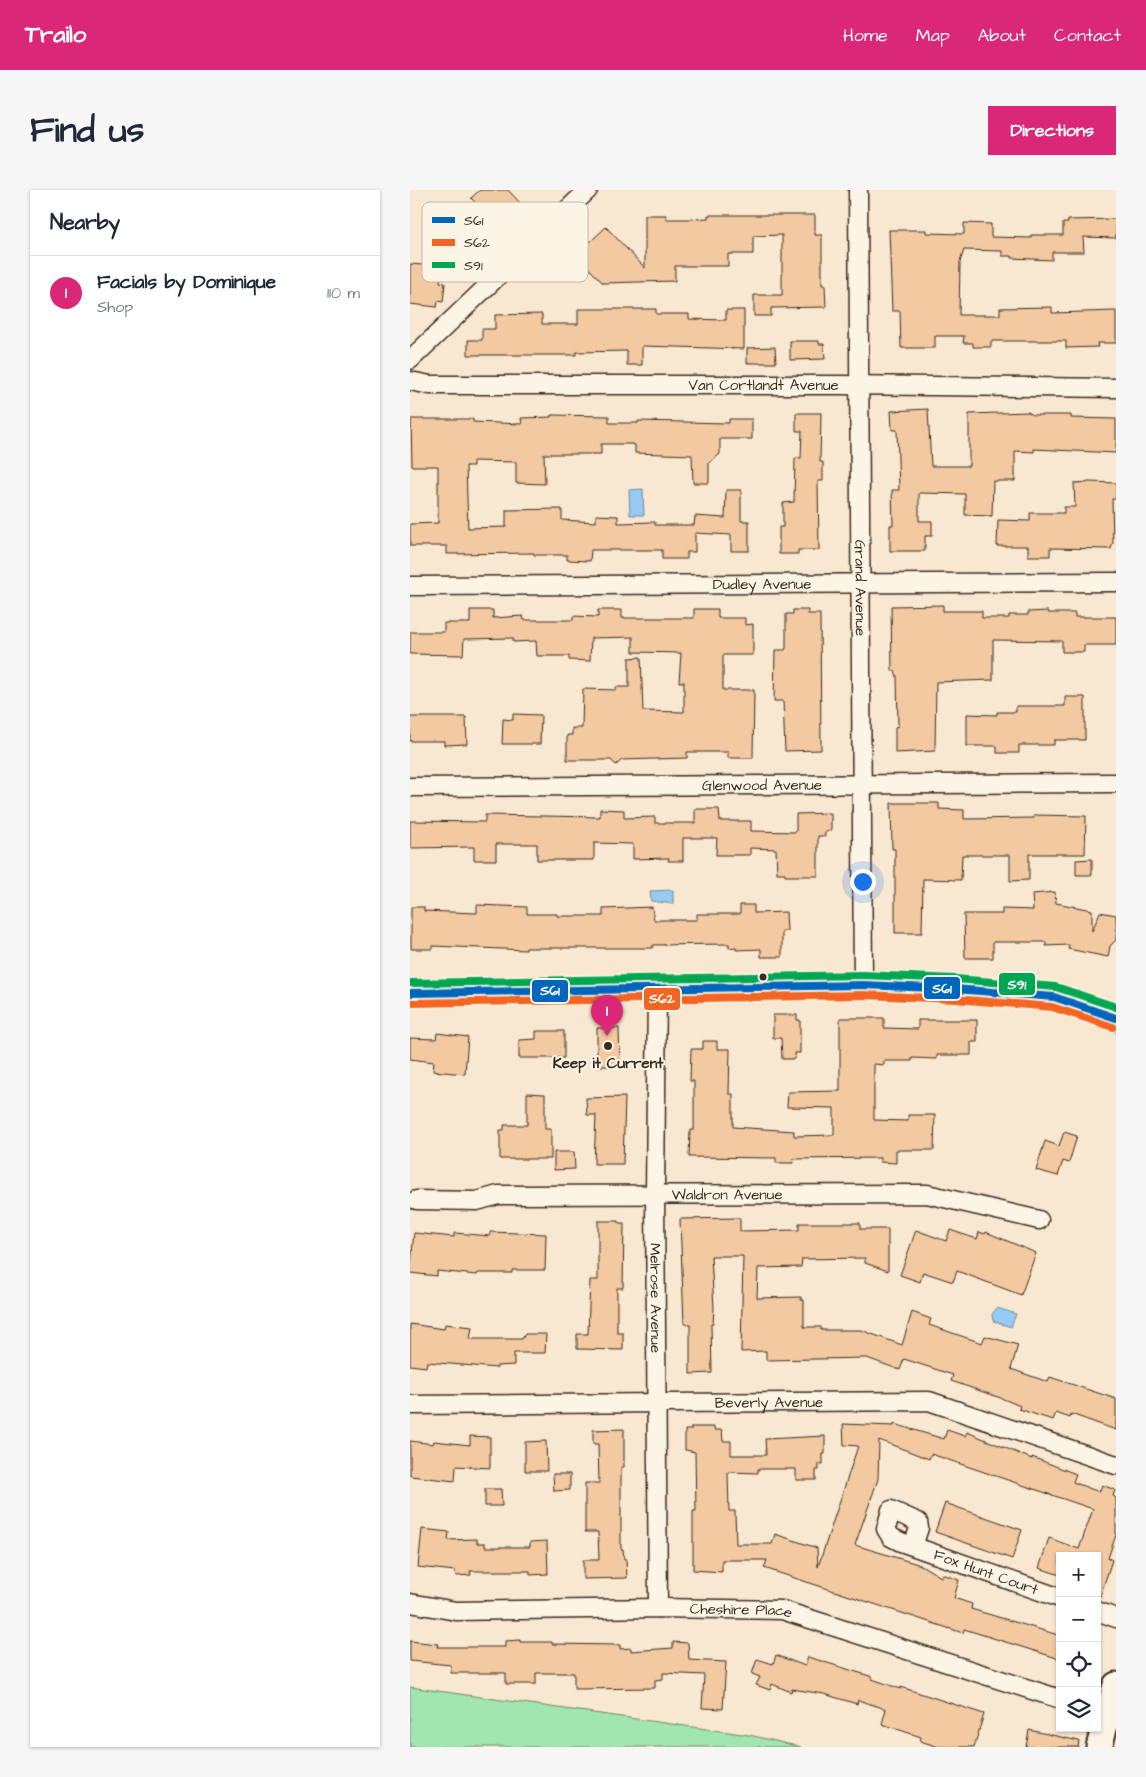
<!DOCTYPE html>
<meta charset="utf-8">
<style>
body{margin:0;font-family:"Architects Daughter",sans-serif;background:#f6f6f7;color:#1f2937}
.controls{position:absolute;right:15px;bottom:15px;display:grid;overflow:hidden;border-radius:0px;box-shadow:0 1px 4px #0004}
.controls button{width:45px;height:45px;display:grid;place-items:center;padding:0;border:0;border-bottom:1px solid #e0e1e3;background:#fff;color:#1f2937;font:25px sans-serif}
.you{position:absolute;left:452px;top:691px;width:18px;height:18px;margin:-12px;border:4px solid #fff;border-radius:50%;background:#1a73e8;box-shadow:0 0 0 8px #1a73e833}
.badge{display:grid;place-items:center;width:32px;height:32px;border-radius:50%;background:#db2777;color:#fff;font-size:16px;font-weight:700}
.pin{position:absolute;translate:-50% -41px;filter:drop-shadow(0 1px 2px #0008)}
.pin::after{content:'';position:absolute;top:26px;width:18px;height:15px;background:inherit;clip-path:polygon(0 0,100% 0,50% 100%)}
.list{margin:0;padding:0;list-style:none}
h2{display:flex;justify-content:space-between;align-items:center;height:65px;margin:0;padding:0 20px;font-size:21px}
h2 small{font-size:16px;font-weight:400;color:#747a83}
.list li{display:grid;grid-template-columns:32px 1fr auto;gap:15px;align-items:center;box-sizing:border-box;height:75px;padding:0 20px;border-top:1px solid #e0e1e3}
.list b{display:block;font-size:19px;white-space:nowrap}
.list p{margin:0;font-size:16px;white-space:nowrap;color:#747a83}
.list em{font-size:16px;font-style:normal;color:#747a83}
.icon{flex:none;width:28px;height:28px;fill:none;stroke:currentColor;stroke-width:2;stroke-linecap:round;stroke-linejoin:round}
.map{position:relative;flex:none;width:706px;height:1557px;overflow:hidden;border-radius:0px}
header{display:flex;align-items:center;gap:30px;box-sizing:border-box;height:70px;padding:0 25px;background:#db2777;color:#fff}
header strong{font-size:24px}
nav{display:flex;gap:28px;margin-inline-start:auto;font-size:18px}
.intro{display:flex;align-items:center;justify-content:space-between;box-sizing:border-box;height:120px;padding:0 30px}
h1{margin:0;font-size:35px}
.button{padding:12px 22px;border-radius:0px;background:#db2777;color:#fff;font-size:18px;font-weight:700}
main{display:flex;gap:30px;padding:0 30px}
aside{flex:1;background:#fff;border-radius:0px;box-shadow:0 1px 4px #0004}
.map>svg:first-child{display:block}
.green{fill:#a1e5b0;stroke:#6e8867}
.water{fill:#97caf4;stroke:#728a9e}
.building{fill:#f2c9a1;stroke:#3b2a1e}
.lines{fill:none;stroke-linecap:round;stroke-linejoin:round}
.minor-casing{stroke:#3b2a1e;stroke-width:21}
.secondary-casing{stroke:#3b2a1e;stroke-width:29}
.minor{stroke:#fcf5e5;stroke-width:18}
.secondary{stroke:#fcf5e5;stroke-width:25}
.bus-1-casing{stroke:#fcf5e5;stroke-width:11}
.bus-2-casing{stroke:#fcf5e5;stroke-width:11}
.bus-3-casing{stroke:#fcf5e5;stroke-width:11}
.bus-1{stroke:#0065bd;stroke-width:8}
.bus-2{stroke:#f26522;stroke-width:8}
.bus-3{stroke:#00a651;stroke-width:8}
.bus-dot{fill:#3b2a1e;stroke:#fcf5e5;stroke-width:2}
.labels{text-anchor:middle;stroke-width:4;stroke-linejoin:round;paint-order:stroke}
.street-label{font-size:15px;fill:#3b2a1e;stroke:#fcf5e5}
.poi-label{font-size:15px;font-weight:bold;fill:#3b2a1e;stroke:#fcf5e5}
.key{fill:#fcf5e5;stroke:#c2b8a9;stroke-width:1}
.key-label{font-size:14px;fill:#3b2a1e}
.line-badge{stroke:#fcf5e5;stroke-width:2}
.badge-label{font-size:14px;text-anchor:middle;font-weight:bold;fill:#fff}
</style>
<header>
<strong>Trailo</strong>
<nav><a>Home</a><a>Map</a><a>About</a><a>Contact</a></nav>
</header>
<div class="intro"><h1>Find us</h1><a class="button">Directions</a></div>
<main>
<aside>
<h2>Nearby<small></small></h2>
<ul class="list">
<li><span class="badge">1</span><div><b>Facials by Dominique</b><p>Shop</p></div><em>110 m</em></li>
</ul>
</aside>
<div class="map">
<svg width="706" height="1557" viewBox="0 0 706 1557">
<rect width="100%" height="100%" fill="#f9e8d1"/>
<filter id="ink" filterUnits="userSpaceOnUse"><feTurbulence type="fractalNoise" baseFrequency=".02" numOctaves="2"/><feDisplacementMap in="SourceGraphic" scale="10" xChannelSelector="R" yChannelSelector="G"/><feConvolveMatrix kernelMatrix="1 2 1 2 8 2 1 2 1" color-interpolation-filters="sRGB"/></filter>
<g filter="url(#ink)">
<path class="green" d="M0 1497 339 1545 391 1557H0Z"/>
<path class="water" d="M233 299 234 325H220L219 300Z
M263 700V714L241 711 240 701Z
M587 1118 606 1124 601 1137 583 1131 582 1124Z"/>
<path class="building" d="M70 0H98L115 18 93 38 87 31 81 37 68 23 72 19 61 8Z
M235 25H256V29H280L298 28V25H405V45H412V95H415L416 117 361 118V126H344V105H372V45L343 46V64H318V76H265V91L193 93 166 65 196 37 235 78Z
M706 29V48L673 47 674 62H642V70L602 68V66H592V61L554 60 550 72 549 125H590V118L642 117V123L706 121V153H687L688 157 656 158V151H581V157H563V153H553L554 146H525V158H491L490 121H482L479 40H516V43L554 44V33L581 34V47L621 48V45H653V33H658V30Z
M0 74 25 76V81L31 82 30 92 35 93 33 112 28 111 27 117 0 114Z
M168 119H246V124H279V129L316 130V120H334V159L232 156V175H217V161L166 162V165H58V150H72V139H85V125L132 124V134H168Z
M380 151H409V154H414L415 169 380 170Z
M365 157 366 173H337V158Z
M518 219 521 276H559V224L618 222 623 225H661V228L706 229V263L624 259V262L605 261V291H583L582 326 555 325V304L509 303V331H522V346H515V361H480V335H483L482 300H489L487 240H482L481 221Z
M386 223H411L410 272H413V291H408L409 360H388V364H369V337H373V313L384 312 385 268H391L392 241H386Z
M141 225 199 226V233H228V231L319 233V229H342V249H310V264L299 273V293H283L282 265 225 263V255L221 254H191V264H134L135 294 106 293V272L63 271V276H56L58 338 96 337V320L152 319V330L186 332V325L208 326V333L245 332V335H284L285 326 315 328 316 300H331V331H339V361H321V345L285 343V362H277V369H252V360H181L180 371 157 370V365H124V363L37 364V356H0V334L28 333V276H2L1 229H63V232L112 234 111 228 141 227Z
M680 292 706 293V309H702L703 353 701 359 640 358V366H618V356H587L588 330 620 331V323H654V317H665L664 293Z
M533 415V421H572V428H599V425H618V422L638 421V423H665V427H706V455H674V462H652V451L583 450V490L526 492 525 561 485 563V537L488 536 487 486 485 481H482L481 416Z
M284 419H308V428H335V435L343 434V465H313V500H344L343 568H318V562H277V568L212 570 206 575 201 570H157V545H162V538H172L173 499 206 500V497H219V468L231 467 233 521 274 522V492H269L271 463 223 462V447L181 448 180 471 159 470V466H127L126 451 103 452V448L54 449 53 465 0 464V442H34V433H60V420H83V428L113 426 114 430H163V426L188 427V420H212V428H284Z
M383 420H398V424H410L411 560 375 561 373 511H364L365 460H375L376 458V424H383Z
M655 507H675V550H644V555H609V563H587V556H557V524L587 525V522H606V516H655Z
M103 524 131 525 130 554H92L93 529 103 530Z
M0 527H56L57 554 34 555V551H0Z
M481 613H529V619L554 620V629L624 628V625L676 626 675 664H619V690L600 691V665H552L551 690 513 689 512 743H485V659H482Z
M190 619 214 620V628L245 627V633H285V619H309L310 631H341V641L386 642V624L421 623V641L415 642V646H408V686H375V683H367L366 659 340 658V665H306L307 648H273V671H258L259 668 223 669V654L184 653V670H127V654H86V670H64V657L0 658V631L75 632V625L190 627Z
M682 669V685H666V670Z
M645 702 646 713 682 720V741L690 722 706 725V750L700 756 698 767 658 759 659 755 636 756V752H583V768H555L554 724H592V719L623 720 622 704Z
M67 715 117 717V724H147V726H193V719L242 717 244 730H287V724H330V715H344V723L376 722 377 741H372V767H351V759L326 760V757L319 758V754L243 755V758H116V760L23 756V759H1V717H14V721L67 723Z
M363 825H387V830H390V863H385V869H372L371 848H363Z
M430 828H474V838L508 839V830H567V852H561V865H527V869L502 868V871H474V875L464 874V930L498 931V925H525L524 960H486V973L470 972V968L384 969 383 973H366V968L279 967 280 940H284V891H280L281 859H293V851H307V859H320L319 904H323V937L384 941V946L424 945V918L377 917 378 902 430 901Z
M187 838H209L210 876H187Z
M126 841H154V868H109V850L126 849Z
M27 843 58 847 55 884 23 881 24 872 0 869V848L26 849Z
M117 903 135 904V939H141V969H90V940H94V935H117Z
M215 907 213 974H184L186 925H177L176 908Z
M654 942 667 946 659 973 653 971 648 986 626 980 635 951 649 956Z
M144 962H164L165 979 144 980Z
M330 1028V1041L389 1040V1033H450V1039H478V1081L455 1073V1068L392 1069 391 1077 348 1078 347 1108 391 1107V1110H394V1137H411V1140H451L492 1155 502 1122 521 1129 519 1135 572 1153 575 1146 608 1155 601 1179 638 1192 640 1187 706 1209V1240L661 1224 660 1228 646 1223 643 1230 630 1226 609 1219 610 1216 591 1208 541 1191 543 1185 494 1169 490 1180 457 1168 356 1170V1161L331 1162 333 1066H301L304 1118 303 1134H301L302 1183 280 1184V1134H274L270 1029Z
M188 1031H209V1033H214L213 1098H207V1143H213V1160L167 1159V1144H178L180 1090H188Z
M506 1040 536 1051 540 1040 567 1049 569 1042 575 1044 576 1042 626 1063 611 1105 547 1081 543 1092 513 1082 510 1092 490 1085Z
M80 1042 136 1044 135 1080H102V1083H68L67 1085 27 1081V1086L0 1083 4 1043 44 1047V1043L80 1046Z
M0 1134 34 1139 35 1134 62 1137 60 1149H112L115 1144H136L135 1163H104V1175L87 1176V1178L17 1172 16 1177 0 1175Z
M433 1234 484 1236V1234L534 1249 537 1240 555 1246 557 1242 622 1269V1267L666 1284 663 1292 689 1302 692 1295 705 1300 703 1306 706 1308V1345L698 1368 702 1370 690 1407H687V1366H650V1385L629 1378 639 1348 669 1359 683 1319 521 1264 519 1269 469 1250 468 1289 445 1355 511 1375 531 1387 532 1384 549 1390 544 1408 562 1414 561 1419 645 1444 650 1447V1469L554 1439 553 1443 354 1378 357 1370H312V1382L283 1380V1321H286L285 1262 275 1260V1240H281V1237H304V1240H312L313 1251H321V1265H356L355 1249 415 1246V1264H413V1274H409V1280H406V1290H386V1279H348V1283L318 1282 319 1321H325L326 1354H362L365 1344 407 1358 408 1377 448 1256 434 1255Z
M214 1239V1277H211V1359H213L214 1369H216L217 1388 173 1389V1370H189L188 1342H175V1293H189L188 1254H183V1240Z
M60 1246 80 1247V1278L46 1276 45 1291 0 1286V1251L23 1254 24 1251 60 1255Z
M136 1251 137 1281H115V1252Z
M143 1284H160V1300L144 1301Z
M75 1299H91L92 1316H75Z
M535 1313 612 1340 602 1369 525 1342Z
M12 1339 39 1342 38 1350 67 1349V1353H75V1357H120V1352L137 1351 138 1384 120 1385V1381H60L61 1385 46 1386 45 1381 8 1377Z
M110 1450V1452H142V1454L210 1455V1459L221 1458V1461L263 1458V1452L278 1453 279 1470 316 1472 313 1519 292 1518 294 1485 253 1483V1489L245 1490V1498L164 1499V1483H126V1494H96V1483H41V1475L0 1471V1451L28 1454 27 1457H95V1451Z
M366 1465 395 1476 398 1467 463 1487 462 1489 491 1499V1497L574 1524 564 1557H529L510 1551 511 1547 472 1534 476 1519 448 1510 447 1514 414 1504 382 1499 381 1502 362 1494 360 1500 346 1495 350 1487 342 1484 347 1469 363 1474Z
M619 1540 669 1551 668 1557H616Z"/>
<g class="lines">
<defs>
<g id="minor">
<path id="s1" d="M448 0 453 795"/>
<path d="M0 170 178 0"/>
<path id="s2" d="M0 191 20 195H429L706 198"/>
<path id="s3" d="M0 396 706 392"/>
<path id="s4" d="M0 597 706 593"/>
<path id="s5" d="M247 798 245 1006 248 1418"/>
<path id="s6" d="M6 1010 67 1011 88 1005 517 1004 629 1030"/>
<path id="s7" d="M0 1215 519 1211 706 1275"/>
<path id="s8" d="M503 1356 509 1338 508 1332 481 1320 476 1339 481 1347 491 1352 650 1408"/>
<path id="s9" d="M0 1413 46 1421 248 1418 372 1420 650 1509"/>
<path d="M687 1421 706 1428"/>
</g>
<path id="secondary" d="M0 803 453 795 545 799 644 807 706 828
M689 1557 706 1495"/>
</defs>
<use href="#minor" class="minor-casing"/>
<use href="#secondary" class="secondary-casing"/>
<use href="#minor" class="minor"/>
<use href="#secondary" class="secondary"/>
<defs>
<path id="bus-1" d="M0 803 453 795 545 799 644 807 706 828"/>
<path id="bus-2" d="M0 813 453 805 544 809 642 817 703 837"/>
<path id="bus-3" d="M0 793 453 785 546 789 646 797 706 817"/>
</defs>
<use href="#bus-1" class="bus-1-casing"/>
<use href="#bus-2" class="bus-2-casing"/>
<use href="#bus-3" class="bus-3-casing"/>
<use href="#bus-1" class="bus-1"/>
<use href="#bus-2" class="bus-2"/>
<use href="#bus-3" class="bus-3"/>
</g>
</g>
<g class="bus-dot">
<circle cx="353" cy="787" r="4.5"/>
<circle cx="198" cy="856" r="5"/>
</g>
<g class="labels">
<g class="street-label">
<text dy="5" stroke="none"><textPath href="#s2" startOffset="354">Van Cortlandt Avenue</textPath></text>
<text dy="5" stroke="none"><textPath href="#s3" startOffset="352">Dudley Avenue</textPath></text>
<text dy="5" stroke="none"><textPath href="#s1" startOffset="398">Grand Avenue</textPath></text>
<text dy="5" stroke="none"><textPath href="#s4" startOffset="352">Glenwood Avenue</textPath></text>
<text dy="5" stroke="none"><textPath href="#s6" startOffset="312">Waldron Avenue</textPath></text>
<text dy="5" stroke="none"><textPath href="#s5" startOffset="310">Melrose Avenue</textPath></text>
<text dy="5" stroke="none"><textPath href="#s7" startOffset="359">Beverly Avenue</textPath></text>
<text dy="5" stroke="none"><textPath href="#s8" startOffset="185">Fox Hunt Court</textPath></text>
<text dy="5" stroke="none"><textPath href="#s9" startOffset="332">Cheshire Place</textPath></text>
</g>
<g class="poi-label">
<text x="198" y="878">Keep it Current</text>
</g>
</g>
<rect x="12" y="12" width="166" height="80" rx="8" class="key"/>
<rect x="22" y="27" width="23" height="6" fill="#0065bd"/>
<rect x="22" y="49" width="23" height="7" fill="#f26522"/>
<rect x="22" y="72" width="23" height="6" fill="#00a651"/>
<g class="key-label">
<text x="54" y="35">S61</text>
<text x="54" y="57">S62</text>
<text x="54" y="80">S91</text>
</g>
<g class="line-badge">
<rect x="588" y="782" width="38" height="24" rx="5" fill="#00a651"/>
<rect x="513" y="786" width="38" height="24" rx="5" fill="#0065bd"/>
<rect x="121" y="789" width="38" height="24" rx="5" fill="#0065bd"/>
<rect x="233" y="797" width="38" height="24" rx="5" fill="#f26522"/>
</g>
<g class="badge-label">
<text x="607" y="799">S91</text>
<text x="532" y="803">S61</text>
<text x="140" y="805">S61</text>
<text x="252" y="813">S62</text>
</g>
</svg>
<div class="controls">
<button>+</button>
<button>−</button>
<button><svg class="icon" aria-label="locate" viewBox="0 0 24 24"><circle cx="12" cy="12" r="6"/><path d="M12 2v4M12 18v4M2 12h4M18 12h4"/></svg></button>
<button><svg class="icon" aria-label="layers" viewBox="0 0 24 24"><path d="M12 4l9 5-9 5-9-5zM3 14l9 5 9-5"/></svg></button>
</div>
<div class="you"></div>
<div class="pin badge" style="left:197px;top:846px">1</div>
</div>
</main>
